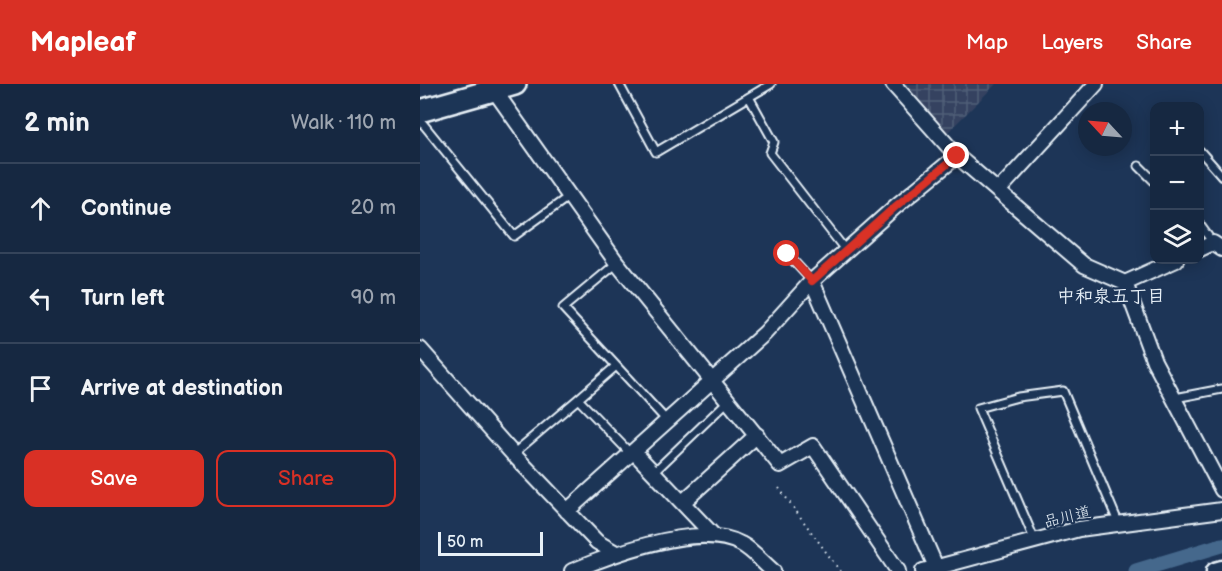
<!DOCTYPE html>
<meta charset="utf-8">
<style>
body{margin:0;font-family:"Balsamiq Sans","Klee One",sans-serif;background:#23344c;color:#f1f3f6}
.controls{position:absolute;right:18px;top:18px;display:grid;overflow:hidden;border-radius:12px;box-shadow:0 3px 15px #0003}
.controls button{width:54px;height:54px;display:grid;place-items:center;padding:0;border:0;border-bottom:2px solid #35445a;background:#162841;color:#f1f3f6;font:30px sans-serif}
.compass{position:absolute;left:658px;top:18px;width:54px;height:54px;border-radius:50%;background:#162841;box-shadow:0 3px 15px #0003;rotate:296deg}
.scale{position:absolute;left:18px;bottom:15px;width:105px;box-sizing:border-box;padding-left:6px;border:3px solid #e8f1f8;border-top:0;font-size:16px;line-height:21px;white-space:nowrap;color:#e8f1f8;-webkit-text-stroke:4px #1d3557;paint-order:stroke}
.stop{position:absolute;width:18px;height:18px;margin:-14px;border:4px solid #d93025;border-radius:50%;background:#fff}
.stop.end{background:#d93025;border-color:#fff;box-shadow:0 2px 6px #0008}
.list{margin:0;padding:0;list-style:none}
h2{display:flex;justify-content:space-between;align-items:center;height:78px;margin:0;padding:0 24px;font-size:26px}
h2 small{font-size:20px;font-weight:400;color:#9ea6b1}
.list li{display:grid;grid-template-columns:39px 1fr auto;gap:18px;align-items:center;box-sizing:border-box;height:90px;padding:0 24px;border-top:2px solid #35445a}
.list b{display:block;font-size:22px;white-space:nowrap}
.list em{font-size:20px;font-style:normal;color:#9ea6b1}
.actions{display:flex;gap:12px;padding:18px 24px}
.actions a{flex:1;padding:14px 0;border:2px solid #d93025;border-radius:12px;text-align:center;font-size:21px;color:#d93025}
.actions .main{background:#d93025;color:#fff}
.icon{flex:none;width:33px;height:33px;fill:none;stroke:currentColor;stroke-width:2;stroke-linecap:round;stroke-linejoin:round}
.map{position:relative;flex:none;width:802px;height:487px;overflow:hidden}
header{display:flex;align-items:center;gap:36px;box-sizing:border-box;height:84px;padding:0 30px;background:#d93025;color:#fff}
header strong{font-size:28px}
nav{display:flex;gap:33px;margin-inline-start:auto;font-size:21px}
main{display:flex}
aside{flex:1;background:#162841}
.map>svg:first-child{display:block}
.industrial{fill:url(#industrial-grid)}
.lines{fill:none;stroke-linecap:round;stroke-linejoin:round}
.canal{stroke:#45688c;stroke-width:15}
.service-casing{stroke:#e8f1f8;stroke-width:11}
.minor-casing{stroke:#e8f1f8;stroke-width:18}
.tertiary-casing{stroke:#e8f1f8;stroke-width:21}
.primary-casing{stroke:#e8f1f8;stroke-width:26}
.path{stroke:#e8f1f8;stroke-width:2;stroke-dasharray:1.5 4.5;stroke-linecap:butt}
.service{stroke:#1d3557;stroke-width:7}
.minor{stroke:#1d3557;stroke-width:14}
.tertiary{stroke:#1d3557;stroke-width:16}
.primary{stroke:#1d3557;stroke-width:21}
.route{stroke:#d93025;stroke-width:8}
.labels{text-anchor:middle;stroke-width:4.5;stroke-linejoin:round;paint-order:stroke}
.street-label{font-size:16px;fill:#e8f1f8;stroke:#1d3557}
.neighbourhood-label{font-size:18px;font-weight:bold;fill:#e8f1f8;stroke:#1d3557}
</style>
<header>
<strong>Mapleaf</strong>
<nav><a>Map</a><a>Layers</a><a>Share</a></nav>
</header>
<main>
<aside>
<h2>2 min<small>Walk · 110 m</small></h2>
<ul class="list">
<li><svg class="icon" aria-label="ahead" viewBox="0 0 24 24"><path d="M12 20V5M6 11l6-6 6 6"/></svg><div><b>Continue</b></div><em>20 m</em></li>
<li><svg class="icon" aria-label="left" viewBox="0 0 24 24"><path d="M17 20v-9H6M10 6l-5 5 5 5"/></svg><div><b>Turn left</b></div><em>90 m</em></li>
<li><svg class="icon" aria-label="arrive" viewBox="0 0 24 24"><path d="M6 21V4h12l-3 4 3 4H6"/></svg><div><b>Arrive at destination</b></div></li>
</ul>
<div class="actions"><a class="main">Save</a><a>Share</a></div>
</aside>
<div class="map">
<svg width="802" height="487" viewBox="0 0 802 487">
<defs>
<pattern id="industrial-grid" width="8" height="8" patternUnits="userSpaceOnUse" patternTransform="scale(1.5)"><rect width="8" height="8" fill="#344360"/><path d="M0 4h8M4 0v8" fill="none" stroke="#515f78"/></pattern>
</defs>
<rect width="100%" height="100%" fill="#1d3557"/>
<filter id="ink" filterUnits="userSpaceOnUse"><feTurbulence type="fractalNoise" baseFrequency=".0167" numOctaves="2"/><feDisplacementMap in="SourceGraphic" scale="12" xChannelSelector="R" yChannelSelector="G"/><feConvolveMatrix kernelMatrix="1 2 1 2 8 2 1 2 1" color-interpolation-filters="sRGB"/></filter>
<g filter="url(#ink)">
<path class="industrial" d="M480 0H576L525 51Z"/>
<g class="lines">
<path class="canal" d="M716 487 802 461"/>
<defs>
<path id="service" d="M199 0 236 68 351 0
M329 13 354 58 350 69 426 167
M0 36 94 152 148 113
M780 67 802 92
M719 82 734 97
M780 141 793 159
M367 170 392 197
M197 179 143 224 248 338
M755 314 802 305
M158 315 196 282
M93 370 158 315 212 371
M234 388 309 316
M615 457 558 324 598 313 643 307 698 438"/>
<path id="minor" d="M74 6 197 179 360 381 393 362 478 487
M537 72 664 181 705 199 734 277 802 406
M578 107 676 0
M780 165 793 159 802 165
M392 197 516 483
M705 199 756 176
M0 265 93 370 177 458 196 469
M215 369 293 451
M263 418 337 351
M147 427 345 249 392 197 476 122 537 72 473 0
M152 487C193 470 280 437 321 460 333 466 343 479 353 487
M503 487 659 445 802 426"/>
<path id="tertiary" d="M795 487 802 485"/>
<path id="primary" d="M0 27 95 0"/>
</defs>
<use href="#service" class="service-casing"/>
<use href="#minor" class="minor-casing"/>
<use href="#tertiary" class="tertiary-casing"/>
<use href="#primary" class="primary-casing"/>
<path class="path" d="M359 404 420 487"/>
<use href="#service" class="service"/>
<use href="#minor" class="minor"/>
<use href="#tertiary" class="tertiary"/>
<use href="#primary" class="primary"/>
</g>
</g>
<g class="lines" filter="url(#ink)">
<path class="route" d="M367 170 392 197 476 122 537 72"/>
</g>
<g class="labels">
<g class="street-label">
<text transform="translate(647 432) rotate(-13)" y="6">品川道</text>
</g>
<g class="neighbourhood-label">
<text x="691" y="218">中和泉五丁目</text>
</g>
</g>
</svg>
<div class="controls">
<button>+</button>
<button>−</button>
<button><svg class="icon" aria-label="layers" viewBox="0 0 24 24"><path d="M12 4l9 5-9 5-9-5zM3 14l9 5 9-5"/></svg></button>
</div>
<svg class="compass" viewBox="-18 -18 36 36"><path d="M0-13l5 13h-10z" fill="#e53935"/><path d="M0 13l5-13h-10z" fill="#9ea6b1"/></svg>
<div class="scale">50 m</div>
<div class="stop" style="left:367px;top:170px"></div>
<div class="stop end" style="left:537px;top:72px"></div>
</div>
</main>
